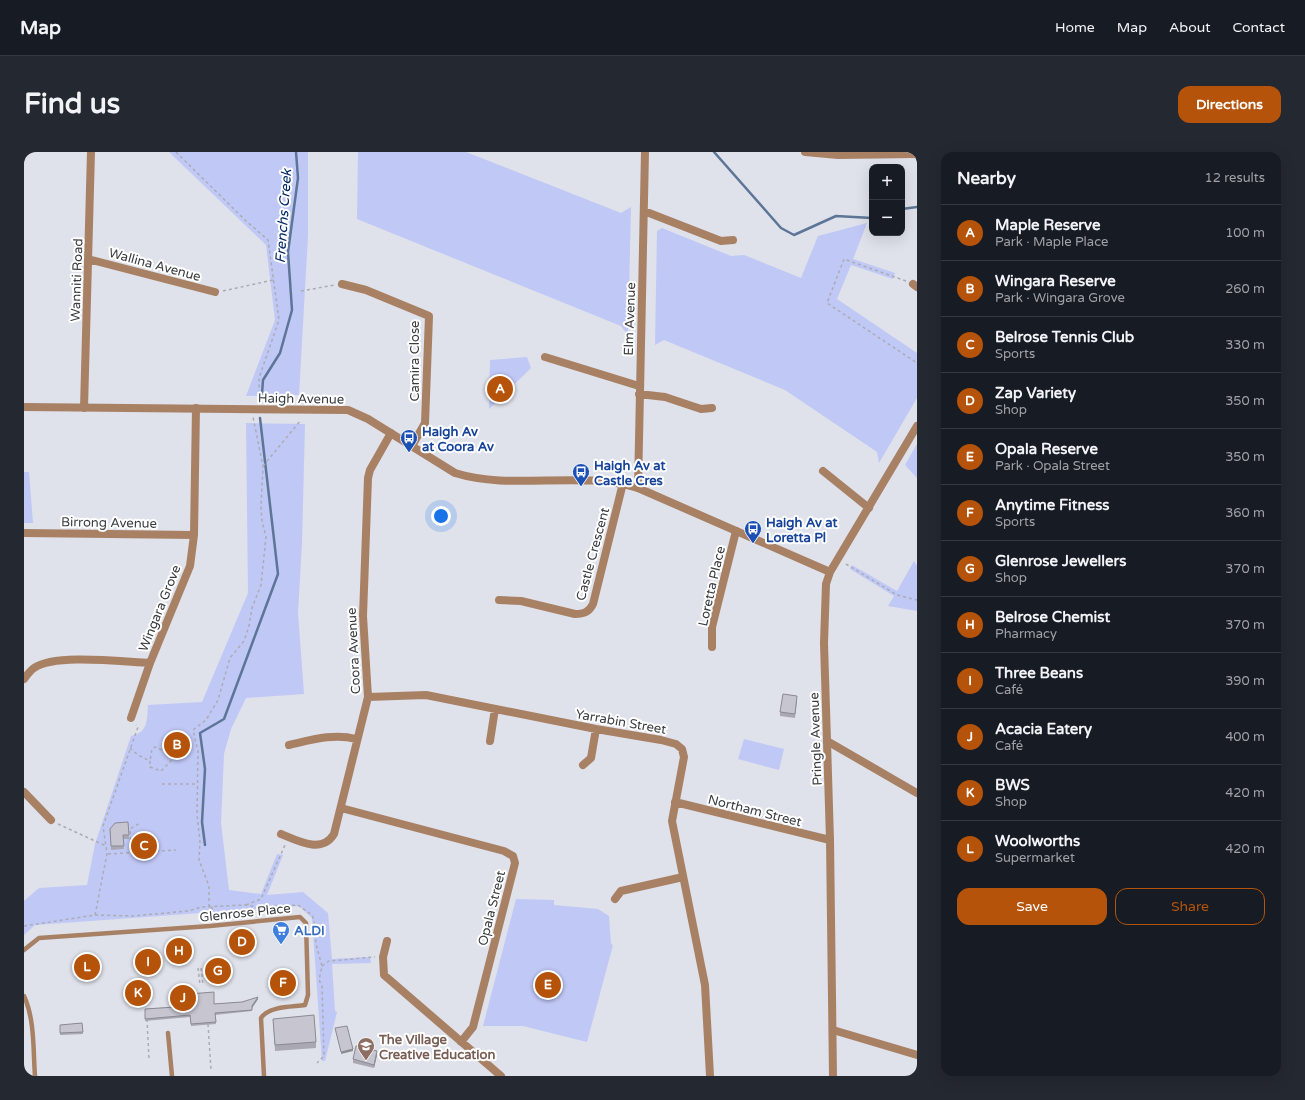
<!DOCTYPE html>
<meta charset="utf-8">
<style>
body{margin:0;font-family:"Varela Round",sans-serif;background:#242831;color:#f1f3f6}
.controls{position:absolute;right:12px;top:12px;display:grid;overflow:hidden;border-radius:8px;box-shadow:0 4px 16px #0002}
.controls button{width:36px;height:36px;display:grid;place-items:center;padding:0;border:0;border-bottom:1px solid #363941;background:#171b24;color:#f1f3f6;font:20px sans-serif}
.you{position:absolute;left:417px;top:364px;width:14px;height:14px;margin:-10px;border:3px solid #fff;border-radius:50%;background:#1a73e8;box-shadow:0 0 0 6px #1a73e833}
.badge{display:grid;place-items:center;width:26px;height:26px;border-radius:50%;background:#b45309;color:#fff;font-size:13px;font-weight:700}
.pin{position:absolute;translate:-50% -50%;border:2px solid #fff;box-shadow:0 1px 4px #0006}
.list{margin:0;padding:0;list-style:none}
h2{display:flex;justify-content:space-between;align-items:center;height:52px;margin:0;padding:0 16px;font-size:17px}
h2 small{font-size:13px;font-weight:400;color:#9ea1a6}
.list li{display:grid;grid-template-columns:26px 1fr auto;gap:12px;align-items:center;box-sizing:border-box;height:56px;padding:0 16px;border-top:1px solid #363941}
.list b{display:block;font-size:15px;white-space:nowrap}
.list p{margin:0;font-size:13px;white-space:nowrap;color:#9ea1a6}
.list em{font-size:13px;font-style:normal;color:#9ea1a6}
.actions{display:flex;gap:8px;padding:12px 16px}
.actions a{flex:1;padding:9px 0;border:1px solid #b45309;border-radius:12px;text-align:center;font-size:14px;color:#b45309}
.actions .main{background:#b45309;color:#fff}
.map{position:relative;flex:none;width:893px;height:924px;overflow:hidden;border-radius:12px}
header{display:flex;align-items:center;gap:24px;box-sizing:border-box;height:56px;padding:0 20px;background:#171b24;border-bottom:1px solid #363941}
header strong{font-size:19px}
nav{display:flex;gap:22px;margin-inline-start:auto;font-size:14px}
.intro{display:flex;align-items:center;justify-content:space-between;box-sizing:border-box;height:96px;padding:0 24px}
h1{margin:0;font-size:28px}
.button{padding:10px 18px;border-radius:12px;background:#b45309;color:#fff;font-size:14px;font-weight:700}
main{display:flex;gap:24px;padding:0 24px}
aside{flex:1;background:#171b24;border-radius:12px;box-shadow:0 4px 16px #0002}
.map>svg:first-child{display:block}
.green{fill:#c0c8f6}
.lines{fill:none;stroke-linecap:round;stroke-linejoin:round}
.stream{stroke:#5d7596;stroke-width:2.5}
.path{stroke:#aaacb4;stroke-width:1.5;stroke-dasharray:3 3;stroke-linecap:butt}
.service{stroke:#a88165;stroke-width:4.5}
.minor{stroke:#a88165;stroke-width:8}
.tertiary{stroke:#a88165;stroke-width:8}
.wall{fill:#aaa9b3}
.shaded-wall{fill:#8b8a92}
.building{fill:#c6c5d0;stroke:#8b8a92}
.labels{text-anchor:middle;stroke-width:4;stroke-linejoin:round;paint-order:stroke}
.street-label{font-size:13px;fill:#3b3c40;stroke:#fff}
.transit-label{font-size:13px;font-weight:bold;fill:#164399;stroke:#fff;text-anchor:start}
.shop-label{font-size:13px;font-weight:bold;fill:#366cbe;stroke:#fff;text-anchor:start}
.education-label{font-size:13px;font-weight:bold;fill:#785e54;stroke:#fff;text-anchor:start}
.water-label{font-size:14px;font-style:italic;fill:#002861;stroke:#fff}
</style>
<header>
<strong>Map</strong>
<nav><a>Home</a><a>Map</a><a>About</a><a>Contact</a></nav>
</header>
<div class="intro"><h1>Find us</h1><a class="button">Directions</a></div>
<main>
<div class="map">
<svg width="893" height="924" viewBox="0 0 893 924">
<rect width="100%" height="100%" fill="#dfe1eb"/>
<path class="green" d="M145 0H284V84L275 243 222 244 251 168 242 93Z
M334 0H442L597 61 607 55 604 183 597 174 333 67Z
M843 71 829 107 871 121 869 127 827 113 813 147 893 201V246L855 311 853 300 761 238 640 188 631 193 633 79 638 76 707 104 720 103 777 126 794 84Z
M503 205 507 216 465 257 466 208Z
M222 271 281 272 278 391 274 461 280 542 222 546 207 577 200 602 197 671 205 738 237 742 253 702 259 703 243 743 279 740 304 761 308 807 346 805 347 811 308 812 311 859 313 860 301 909H298L288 766 275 754 11 773 0 783V749L15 736 63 733 71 692 107 584C124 581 123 568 124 553L178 550 224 441Z
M893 292V326L881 313Z
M0 320H5L9 371H0Z
M890 409 893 414V459L864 454 870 444 826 417 828 413 873 439Z
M720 587 760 597 755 618 714 607Z
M492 747 530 748V753L574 757 585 764 587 792 589 793 563 890 499 874H459Z"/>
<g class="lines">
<path class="stream" d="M690 0 757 76 770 83 812 64 848 66
M878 57 893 55
M238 242 239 228 256 201 268 158 264 100 274 26 272 0
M181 693 178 670 181 617 176 581 200 567 254 422 236 266"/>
<path class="path" d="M152 0 221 68 244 88 255 168 235 226V249
M882 129 820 107 803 151 893 211
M199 139 249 128
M277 139 311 133
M239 314 277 268
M822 412 873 443 893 448
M106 596 114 603 126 609V615L137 619 147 609 145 601 131 595 128 597 126 609
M138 632H173
M34 672 82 694
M107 700 106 677 116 671
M84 702 152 698
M222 753 237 747 261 693
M188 755V764
M71 763 83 702 79 674 114 575 112 573
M185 767V734L175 708 176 689 173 663 174 599 169 578 182 568 194 548 206 506 220 489 225 474 228 456 237 433 242 385 238 369 237 355 239 314 229 265
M0 774 71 763 109 764 164 759 178 755 222 753 233 755 274 753 288 763 290 768 292 792 298 814 295 828 298 834 300 904 293 911
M298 814 305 809 351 805
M174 816 176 833
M177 816 179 833
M123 867 125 907
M184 872 187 918
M0 919V924"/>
<path class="service" d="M0 798 15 786 186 774 276 765 282 771 284 843 281 853C268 855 245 854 237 866L240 924
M0 844C11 868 9 898 11 924
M144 881 148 924"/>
<path class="minor" d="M781 0 814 3 893 2
M620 59 697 89 709 88
M64 107 191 140
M318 132 342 138 405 164 401 271 388 294
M889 132 893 135
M521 205 615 234
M615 242 641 245 677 257 688 256
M60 256 67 0
M799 319 845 356
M614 336 621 0
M0 381 170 383
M475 448 497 449 551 462C560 462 565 460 569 452L599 331
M688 495V475L712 379
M0 527C3 523 7 518 10 516 31 501 100 510 126 511
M344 545 402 543 572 577 637 588 652 592 658 597 660 605 648 669 681 833 686 924
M107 566 126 511 166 414 170 383 172 256
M466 589 471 557
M803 589 893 641
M265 593C287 588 310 581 332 587
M559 613 567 606 572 577
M0 640 27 668
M651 650 806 688
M317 656 480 699 489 704 491 711 449 875 437 890
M257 682C274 689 298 702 310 682L344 545 339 464 344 326 346 318 367 281
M591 747 597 739 659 725
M363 789 359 805 360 823 477 924
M809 878 893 903"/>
<path class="tertiary" d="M0 255 324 258 344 267 431 321C489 339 554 318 614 336L806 420
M809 924 806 688 800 491 802 432 806 420 893 274"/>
</g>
<path class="wall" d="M773 548 771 566 756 564V560Z
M104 670 105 687H99L100 697 87 698 86 677Z
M234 847 228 856V859L191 863 192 872 167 874 166 865 121 869V857L218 850Z
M249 867 292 890V896L251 899Z
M58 871 59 882 36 883V873Z
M353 903 350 916 329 911V907Z"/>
<path class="shaded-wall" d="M234 845V847L228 856V854Z
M329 897V899L317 902V900Z
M353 899V903L350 916V913Z"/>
<path class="building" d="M759 542 773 544 771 562 756 560Z
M104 670 105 683H99L100 694H87L86 677 91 671Z
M190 840V852L218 850 234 845 228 854V858L191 861 192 870 167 872 166 863 121 867V857L166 854 165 842Z
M290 863 292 890 251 893 249 867Z
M58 871 59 880 36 881V873Z
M323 874 329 897 317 900 311 876Z
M332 894 353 899 350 913 329 907Z"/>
<defs>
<symbol id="bus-pin" viewBox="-11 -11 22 30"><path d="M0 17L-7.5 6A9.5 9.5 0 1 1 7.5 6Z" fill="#1a4fb4" stroke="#fff"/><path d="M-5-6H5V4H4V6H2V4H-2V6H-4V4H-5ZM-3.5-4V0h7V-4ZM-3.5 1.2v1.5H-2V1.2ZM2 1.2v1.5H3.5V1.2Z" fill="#fff"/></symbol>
<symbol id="supermarket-pin" viewBox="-11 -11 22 30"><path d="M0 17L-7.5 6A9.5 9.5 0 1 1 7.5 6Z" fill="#3f7fe0" stroke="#fff"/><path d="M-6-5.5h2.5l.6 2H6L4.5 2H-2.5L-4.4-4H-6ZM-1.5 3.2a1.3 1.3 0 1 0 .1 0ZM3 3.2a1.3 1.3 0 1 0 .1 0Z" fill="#fff"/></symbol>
<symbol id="school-pin" viewBox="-11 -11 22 30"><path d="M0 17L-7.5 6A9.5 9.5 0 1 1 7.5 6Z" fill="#8d6e63" stroke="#fff"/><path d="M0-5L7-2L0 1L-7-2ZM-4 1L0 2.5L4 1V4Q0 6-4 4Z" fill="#fff"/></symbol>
</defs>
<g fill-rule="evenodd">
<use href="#bus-pin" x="375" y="276" width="20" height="27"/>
<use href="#bus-pin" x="547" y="310" width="20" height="27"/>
<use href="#bus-pin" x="719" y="367" width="20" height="27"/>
<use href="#supermarket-pin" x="247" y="768" width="20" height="27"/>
<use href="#school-pin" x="332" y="884" width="20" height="27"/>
</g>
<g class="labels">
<g class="street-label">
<text transform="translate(131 112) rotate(15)" y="5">Wallina Avenue</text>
<text transform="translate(52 128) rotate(-88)" y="5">Wanniti Road</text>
<text transform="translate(605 167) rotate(-88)" y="5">Elm Avenue</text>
<text transform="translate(390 209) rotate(-90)" y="5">Camira Close</text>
<text transform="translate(277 246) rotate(1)" y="5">Haigh Avenue</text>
<text transform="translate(85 370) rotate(1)" y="5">Birrong Avenue</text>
<text transform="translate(568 402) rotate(-75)" y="5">Castle Crescent</text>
<text transform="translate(687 434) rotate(-77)" y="5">Loretta Place</text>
<text transform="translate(135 456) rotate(-68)" y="5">Wingara Grove</text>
<text transform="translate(329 499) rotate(-93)" y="5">Coora Avenue</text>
<text transform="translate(597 569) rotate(10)" y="5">Yarrabin Street</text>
<text transform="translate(791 587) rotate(-92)" y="5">Pringle Avenue</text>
<text transform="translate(731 658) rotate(14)" y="5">Northam Street</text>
<text transform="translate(467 756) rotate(-76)" y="5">Opala Street</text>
<text transform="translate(221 760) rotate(-6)" y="5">Glenrose Place</text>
</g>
<g class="transit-label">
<text x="398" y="284">Haigh Av<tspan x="398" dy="15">at Coora Av</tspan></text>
<text x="570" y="318">Haigh Av at<tspan x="570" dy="15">Castle Cres</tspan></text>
<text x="742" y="375">Haigh Av at<tspan x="742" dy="15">Loretta Pl</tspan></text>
</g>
<g class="shop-label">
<text x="270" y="783">ALDI</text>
</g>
<g class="education-label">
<text x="355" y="892">The Village<tspan x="355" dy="15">Creative Education</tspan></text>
</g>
<g class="water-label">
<text transform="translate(259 64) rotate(-86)" y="5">Frenchs Creek</text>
</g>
</g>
</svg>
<div class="controls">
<button>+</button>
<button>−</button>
</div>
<div class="you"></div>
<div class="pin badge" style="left:476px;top:237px">A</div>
<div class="pin badge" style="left:153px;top:593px">B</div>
<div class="pin badge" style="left:120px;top:694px">C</div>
<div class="pin badge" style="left:218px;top:790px">D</div>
<div class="pin badge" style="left:524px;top:833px">E</div>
<div class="pin badge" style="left:259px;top:831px">F</div>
<div class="pin badge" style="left:194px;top:819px">G</div>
<div class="pin badge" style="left:155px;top:799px">H</div>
<div class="pin badge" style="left:124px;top:810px">I</div>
<div class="pin badge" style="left:159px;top:846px">J</div>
<div class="pin badge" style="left:114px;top:841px">K</div>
<div class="pin badge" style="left:63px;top:815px">L</div>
</div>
<aside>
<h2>Nearby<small>12 results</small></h2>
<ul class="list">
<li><span class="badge">A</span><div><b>Maple Reserve</b><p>Park · Maple Place</p></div><em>100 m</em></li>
<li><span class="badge">B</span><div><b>Wingara Reserve</b><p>Park · Wingara Grove</p></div><em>260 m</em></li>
<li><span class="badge">C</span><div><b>Belrose Tennis Club</b><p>Sports</p></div><em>330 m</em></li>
<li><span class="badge">D</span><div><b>Zap Variety</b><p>Shop</p></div><em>350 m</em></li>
<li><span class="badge">E</span><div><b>Opala Reserve</b><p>Park · Opala Street</p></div><em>350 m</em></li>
<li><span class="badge">F</span><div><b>Anytime Fitness</b><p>Sports</p></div><em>360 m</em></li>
<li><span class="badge">G</span><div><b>Glenrose Jewellers</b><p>Shop</p></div><em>370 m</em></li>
<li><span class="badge">H</span><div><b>Belrose Chemist</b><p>Pharmacy</p></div><em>370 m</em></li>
<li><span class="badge">I</span><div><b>Three Beans</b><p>Café</p></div><em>390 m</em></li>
<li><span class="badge">J</span><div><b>Acacia Eatery</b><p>Café</p></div><em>400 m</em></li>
<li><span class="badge">K</span><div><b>BWS</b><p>Shop</p></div><em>420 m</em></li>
<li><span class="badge">L</span><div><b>Woolworths</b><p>Supermarket</p></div><em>420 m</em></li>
</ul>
<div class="actions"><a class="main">Save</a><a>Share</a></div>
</aside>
</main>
